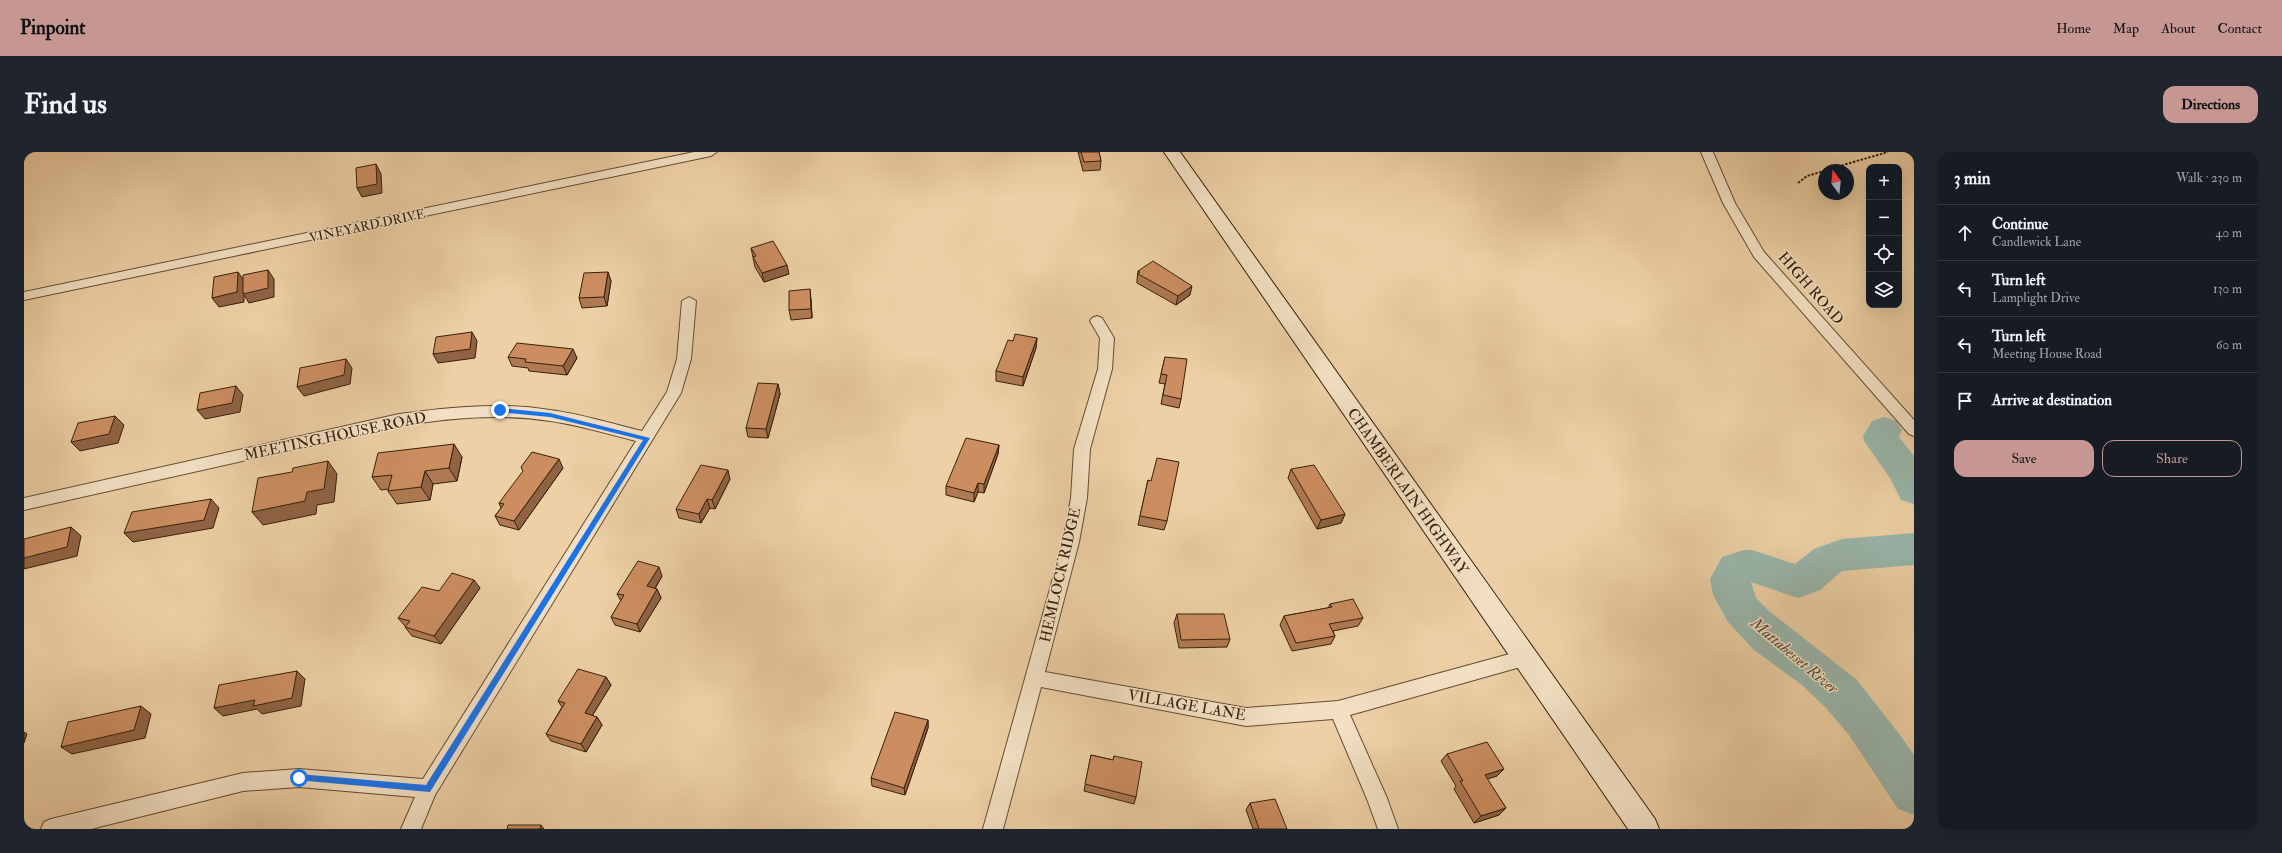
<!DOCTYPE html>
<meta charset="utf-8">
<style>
body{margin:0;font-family:"IM FELL Double Pica",serif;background:#20242c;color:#f1f3f6}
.controls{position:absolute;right:12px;top:12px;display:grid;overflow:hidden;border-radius:8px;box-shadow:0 4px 16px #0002}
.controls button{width:36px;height:36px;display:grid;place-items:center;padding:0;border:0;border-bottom:1px solid #363941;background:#171b24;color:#f1f3f6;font:20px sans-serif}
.compass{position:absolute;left:1794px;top:12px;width:36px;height:36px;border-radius:50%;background:#171b24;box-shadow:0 4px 16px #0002;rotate:345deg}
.stop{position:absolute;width:12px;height:12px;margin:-9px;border:3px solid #1a73e8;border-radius:50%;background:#fff}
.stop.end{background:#1a73e8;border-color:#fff;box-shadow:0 1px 4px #0008}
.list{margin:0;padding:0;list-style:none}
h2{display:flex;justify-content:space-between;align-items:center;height:52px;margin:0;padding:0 16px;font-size:17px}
h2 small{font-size:13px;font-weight:400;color:#9ea1a6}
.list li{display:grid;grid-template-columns:26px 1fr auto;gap:12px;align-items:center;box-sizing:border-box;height:56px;padding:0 16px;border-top:1px solid #363941}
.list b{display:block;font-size:15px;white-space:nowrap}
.list p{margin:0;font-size:13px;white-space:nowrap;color:#9ea1a6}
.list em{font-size:13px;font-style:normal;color:#9ea1a6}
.actions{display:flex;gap:8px;padding:12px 16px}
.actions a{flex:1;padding:9px 0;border:1px solid #c59692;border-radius:12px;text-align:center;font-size:14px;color:#c59692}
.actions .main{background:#c59692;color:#111}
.icon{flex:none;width:22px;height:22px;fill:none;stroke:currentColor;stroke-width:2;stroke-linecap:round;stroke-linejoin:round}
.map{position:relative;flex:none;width:1890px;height:677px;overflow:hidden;border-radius:12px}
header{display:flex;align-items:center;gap:24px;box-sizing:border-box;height:56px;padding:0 20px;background:#c59692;color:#111}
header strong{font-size:19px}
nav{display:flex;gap:22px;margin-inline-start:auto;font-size:14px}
.intro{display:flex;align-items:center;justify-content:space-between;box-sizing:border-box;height:96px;padding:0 24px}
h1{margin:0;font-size:28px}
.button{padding:10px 18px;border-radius:12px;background:#c59692;color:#111;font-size:14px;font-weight:700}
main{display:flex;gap:24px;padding:0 24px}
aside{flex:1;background:#171b24;border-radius:12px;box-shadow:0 4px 16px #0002}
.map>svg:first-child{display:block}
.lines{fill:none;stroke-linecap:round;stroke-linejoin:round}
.river{fill:#99b6ab;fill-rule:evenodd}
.street-casing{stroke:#644c31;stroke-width:2}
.secondary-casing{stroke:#37200a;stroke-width:2}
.path{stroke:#37200a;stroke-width:2;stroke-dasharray:2.5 1.5;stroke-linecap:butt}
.street{fill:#f3e0c4;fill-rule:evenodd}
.secondary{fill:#f3e0c4;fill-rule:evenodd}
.wall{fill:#af7a53;stroke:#37200a}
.shaded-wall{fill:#8f6344;stroke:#37200a}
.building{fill:#cc8e61;stroke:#37200a}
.route{fill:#1a73e8}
.labels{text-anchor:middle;stroke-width:3;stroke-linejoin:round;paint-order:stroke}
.far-street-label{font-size:13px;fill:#37200a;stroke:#f3e0c4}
.street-label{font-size:15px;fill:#37200a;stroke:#f3e0c4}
.water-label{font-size:16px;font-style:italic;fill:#544d3a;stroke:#f3e0c4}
</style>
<header>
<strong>Pinpoint</strong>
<nav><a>Home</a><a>Map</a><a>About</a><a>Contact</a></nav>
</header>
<div class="intro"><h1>Find us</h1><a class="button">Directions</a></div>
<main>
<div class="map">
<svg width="1890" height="677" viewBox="0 0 1890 677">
<rect width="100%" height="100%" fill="#edd0a5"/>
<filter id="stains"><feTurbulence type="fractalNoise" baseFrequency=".005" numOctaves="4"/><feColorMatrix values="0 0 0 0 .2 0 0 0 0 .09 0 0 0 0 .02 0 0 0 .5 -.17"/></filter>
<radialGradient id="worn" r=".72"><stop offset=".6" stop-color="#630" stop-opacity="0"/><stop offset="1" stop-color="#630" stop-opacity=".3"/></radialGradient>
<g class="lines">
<path class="river" d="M1860 265 1872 269 1878 278 1875 285 1890 304V352L1877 348 1866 326 1840 289 1839 284 1848 269Z
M1890 381V413L1818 419 1796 438 1774 446 1727 430 1732 446 1745 459 1833 528 1876 583 1890 603V663L1874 657 1825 583 1802 556 1778 533 1730 498 1704 470 1689 443 1686 427 1698 405 1720 398H1728L1771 412 1790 397 1818 387Z"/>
<defs>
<path id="street" d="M670 0H693L687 4 0 148V140Z
M1677 0H1689L1711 51 1740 100 1890 268V284L1885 282 1730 105 1699 51Z
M665 145 672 149 667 207 657 241 411 643 397 677H377L391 645 275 635 219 639 67 677H17L20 670 27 667 219 621 275 617 399 627 612 289C584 282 555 273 526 269 476 261 425 266 375 274L0 358V346L375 262C425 255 476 250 526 258 558 262 588 272 618 279L643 240 653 207 658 149Z
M1073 164 1078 166 1090 186 1088 217 1066 297 1063 346 1055 390 1021 520 1222 556 1314 549 1500 498 1506 500 1509 506 1506 512 1500 514 1326 563 1363 646 1374 677H1354L1343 647 1309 567 1222 574 1017 535 979 677H959L1039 390 1047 346 1050 297 1074 217 1076 186 1066 169 1068 166Z"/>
<path id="secondary" d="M1140 0H1156L1631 667 1635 677H1604Z"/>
</defs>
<use href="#street" class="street-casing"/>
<use href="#secondary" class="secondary-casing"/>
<path class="path" d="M1802 18 1864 0
M1774 31 1783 24 1800 19"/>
<use href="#street" class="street"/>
<use href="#secondary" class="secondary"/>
</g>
<path class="wall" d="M1054 0H1075L1077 9 1076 18 1059 19Z
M727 96 765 122 740 130 731 115Z
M1114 119 1166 143 1152 153 1113 131V128Z
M584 120 587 129 583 154 558 156 555 146Z
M787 147 788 166 767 168 765 158Z
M1013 186 1012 196 999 234 972 229V219L989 189Z
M484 205 553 206 543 223 505 219 504 216 488 214Z
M1141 205 1157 247 1155 256 1137 252 1141 232 1135 231Z
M754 232 756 242 744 286 724 285 722 276Z
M975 293 974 302 960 341 954 340 950 350 922 343V334Z
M438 305 433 329 409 332 406 348 373 352 364 339 365 337 357 338 348 325Z
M539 316 495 378 476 373 471 364 477 356 475 351Z
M1267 317 1321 362 1317 371 1293 377 1264 326Z
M706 327 691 357 686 356 677 371 655 366 652 357Z
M1124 328 1143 369 1140 378 1114 373Z
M638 424 631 437H633L637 446 616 480 591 473 587 465 597 449 593 442Z
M456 436 417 492 388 484 381 475H382L381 474 374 466 415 439Z
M1306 452 1339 466 1334 474 1309 479 1311 484 1307 492 1268 499 1256 473 1260 464 1304 456Z
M1153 462 1206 487 1203 495 1155 496 1150 471Z
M582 525 587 533 568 564 573 565 578 573 562 600 527 589 522 582 538 555 534 549Z
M904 568V576L881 643 848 634 847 626Z
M1423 602 1473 624 1463 627 1482 656 1475 663 1450 671 1430 637 1432 634 1417 609Z
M1067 603 1089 608 1090 604 1112 645 1110 652 1060 639Z
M1226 651 1263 677H1229L1222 658Z"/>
<path class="shaded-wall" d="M352 12 357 22 358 41 338 45 333 36Z
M763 113 765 122 740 130 738 121Z
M244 118 250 127V145L225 151 220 143V150L195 155 188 146 214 120 220 129Z
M584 120 587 129 583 154 580 145Z
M1168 134 1166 143 1152 153 1154 144Z
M786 137 787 147 788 166 787 157Z
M448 180 453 189 451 206 414 211 409 202Z
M1013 186 1012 196 999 234V225Z
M549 197 553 206 543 223 539 214Z
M322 207 328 216 326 232 280 244 273 235Z
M754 232 756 242 744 286 742 277Z
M212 234 219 243 216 260 181 267 173 258Z
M91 264 100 273 94 291 56 299 47 290Z
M430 292 438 305 433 329 425 316Z
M975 293 974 302 960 341V332Z
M535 307 539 316 495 378 490 369Z
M304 309 313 322 310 350 293 353 292 362 239 373 228 360 283 340Z
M704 318 706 327 691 357 688 348Z
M401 319 409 332 406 348 397 335Z
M954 331V340L950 350V341Z
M187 347 195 356 189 376 109 390 100 381Z
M683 347 686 356 677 371 675 362Z
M1321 362 1317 371 1293 377 1297 368Z
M47 375 57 384 53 404 0 417V406Z
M635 415 638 424 627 443 623 434Z
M450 428 456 436 417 492 410 484Z
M633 437 637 446 616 480 613 472Z
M273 519 281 527 277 554 238 562 233 557 199 564 190 556Z
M582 525 587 533 565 569 561 561Z
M117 554 127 562 121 586 48 602 37 595Z
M573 565 578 573 562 600 557 592Z
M904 568V576L881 643 880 636Z
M0 580 3 582 0 591Z
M1480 617 1473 624 1454 630 1461 623Z
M1482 656 1475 663 1450 671 1457 664Z
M517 673 520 677H516Z"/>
<path class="building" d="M1057 0H1075L1077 9 1060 10Z
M352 12 353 32 333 36 332 16Z
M749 89 763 113 738 121 729 105 732 104 727 96Z
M1129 109 1168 134 1154 144 1114 122 1116 120 1114 119Z
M244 118V136L219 142V123Z
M214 120 213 140 188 146 190 125Z
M584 120 580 145 555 146 560 121Z
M786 137 787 157 765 158V139Z
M448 180 446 197 409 202 412 185Z
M991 182 1013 186 999 225 972 219 984 188 989 189Z
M493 191 549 197 539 214 501 210 502 207 484 205Z
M1141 205 1163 207 1157 247 1139 243 1143 223 1137 222Z
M322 207 320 223 273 235 276 216Z
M734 231 754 232 742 277 722 276Z
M212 234 208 251 173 258 176 241Z
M91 264 85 282 47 290 54 271Z
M942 286 975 293 960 332 954 331 950 341 922 334Z
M430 292 425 316 401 319 397 335 364 339 368 323 348 325 354 301Z
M508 300 535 307 490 369 471 364 480 352 475 351 499 319 497 315Z
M1133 306 1155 310 1143 369 1116 364 1124 328 1127 329Z
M304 309 300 337 283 340 281 349 228 360 234 326 268 320 269 316Z
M677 313 704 318 688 348 683 347 675 362 652 357Z
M1290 313 1321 362 1297 368 1267 317Z
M187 347 180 368 100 381 108 360Z
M47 375 43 395 0 406V387Z
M614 409 635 415 623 434 633 437 613 472 587 465 600 443 593 442Z
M428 421 450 428 410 484 381 475 386 469 374 466 398 435 415 439Z
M1329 447 1339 466 1305 472 1311 484 1272 491 1260 464 1308 455 1306 452Z
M1153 462H1200L1206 487 1157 488Z
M554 517 582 525 561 561 573 565 557 592 522 582 541 551 534 549Z
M273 519 268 546 229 554 231 548 190 556 195 533Z
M117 554 110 578 37 595 44 570Z
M871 560 904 568 880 636 847 626Z
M1463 590 1480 617 1461 623 1482 656 1457 664 1436 629H1439L1423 602Z
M1067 603 1089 608 1090 604 1118 610 1112 645 1061 632Z
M1251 647 1263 677H1235L1226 651Z
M484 673H517L516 677H483Z"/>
<path class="route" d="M476 256 526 261 626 286 406 640 272 628V623L275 622 402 633 619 288 526 265 474 260Z"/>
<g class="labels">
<g class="far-street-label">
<text transform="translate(343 73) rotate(-12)" y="5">VINEYARD DRIVE</text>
</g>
<g class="street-label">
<text transform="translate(1787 136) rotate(49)" y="5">HIGH ROAD</text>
<text transform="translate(311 284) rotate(-12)" y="5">MEETING HOUSE ROAD</text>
<text transform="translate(1384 339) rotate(55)" y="5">CHAMBERLAIN HIGHWAY</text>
<text transform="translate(1036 423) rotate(-77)" y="5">HEMLOCK RIDGE</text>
<text transform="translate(1163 553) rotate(10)" y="5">VILLAGE LANE</text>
</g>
<g class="water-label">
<text transform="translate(1771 503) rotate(40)" y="6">Mattabesset River</text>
</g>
</g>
<rect width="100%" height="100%" filter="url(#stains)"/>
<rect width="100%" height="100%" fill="url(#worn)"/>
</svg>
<div class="controls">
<button>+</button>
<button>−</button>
<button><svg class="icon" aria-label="locate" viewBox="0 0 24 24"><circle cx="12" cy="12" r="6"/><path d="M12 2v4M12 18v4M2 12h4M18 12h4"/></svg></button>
<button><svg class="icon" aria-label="layers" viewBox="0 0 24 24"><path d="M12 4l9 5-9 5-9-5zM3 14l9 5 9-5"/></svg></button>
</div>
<svg class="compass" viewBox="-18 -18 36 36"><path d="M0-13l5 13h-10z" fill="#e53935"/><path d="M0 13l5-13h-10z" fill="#9ea1a6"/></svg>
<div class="stop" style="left:275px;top:626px"></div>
<div class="stop end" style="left:476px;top:258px"></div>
</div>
<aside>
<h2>3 min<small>Walk · 230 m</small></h2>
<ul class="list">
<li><svg class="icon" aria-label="ahead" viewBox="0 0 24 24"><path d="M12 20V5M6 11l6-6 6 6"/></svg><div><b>Continue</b><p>Candlewick Lane</p></div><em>40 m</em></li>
<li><svg class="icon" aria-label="left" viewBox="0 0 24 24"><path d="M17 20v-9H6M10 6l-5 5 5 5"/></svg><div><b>Turn left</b><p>Lamplight Drive</p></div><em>130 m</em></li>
<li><svg class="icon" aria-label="left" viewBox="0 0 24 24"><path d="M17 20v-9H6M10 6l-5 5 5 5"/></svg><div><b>Turn left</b><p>Meeting House Road</p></div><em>60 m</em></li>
<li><svg class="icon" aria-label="arrive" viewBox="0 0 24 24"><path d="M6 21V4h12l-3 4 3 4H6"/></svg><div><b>Arrive at destination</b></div></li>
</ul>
<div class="actions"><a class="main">Save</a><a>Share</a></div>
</aside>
</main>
